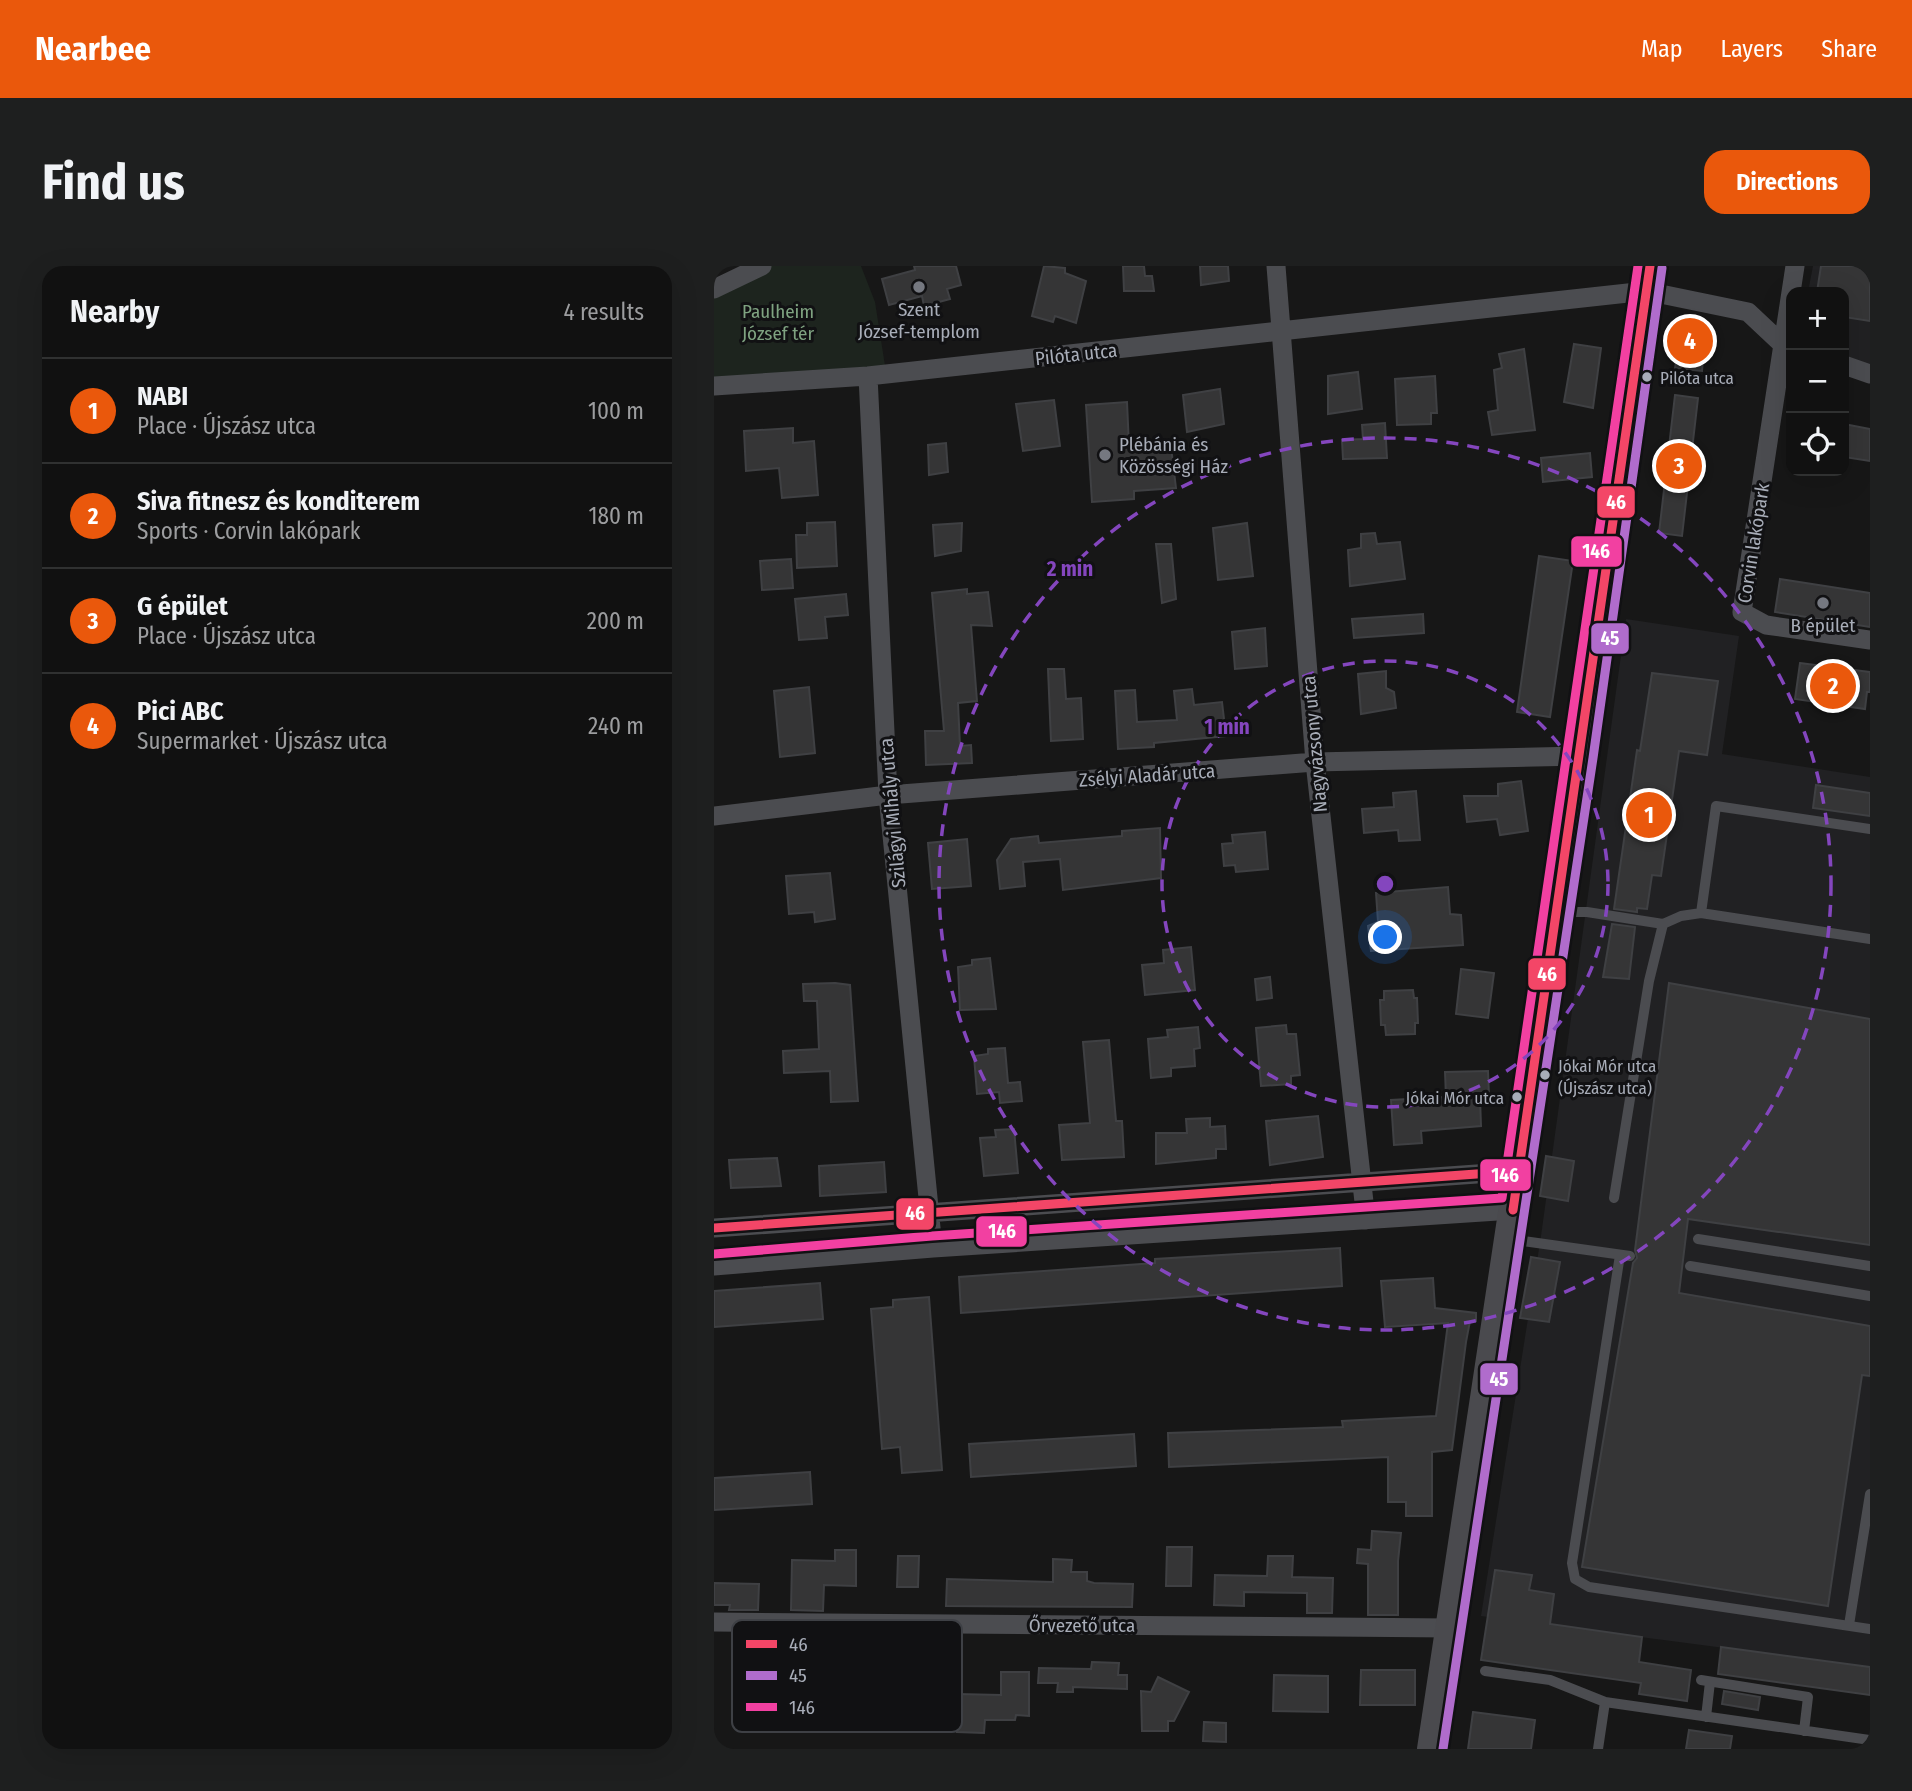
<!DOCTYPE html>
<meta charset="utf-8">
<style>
body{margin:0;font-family:"Fira Sans Condensed",sans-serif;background:#1e1f1f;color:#f1f3f6}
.controls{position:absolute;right:21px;top:21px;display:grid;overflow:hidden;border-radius:14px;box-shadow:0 7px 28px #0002}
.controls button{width:63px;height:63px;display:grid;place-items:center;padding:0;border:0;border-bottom:2px solid #303131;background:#111;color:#f1f3f6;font:35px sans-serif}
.you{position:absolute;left:672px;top:672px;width:24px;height:24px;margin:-18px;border:5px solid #fff;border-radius:50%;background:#1a73e8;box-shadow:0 0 0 10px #1a73e833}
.badge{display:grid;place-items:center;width:46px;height:46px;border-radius:50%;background:#ea580c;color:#fff;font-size:23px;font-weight:700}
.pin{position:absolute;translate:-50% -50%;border:4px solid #fff;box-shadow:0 2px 7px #0006}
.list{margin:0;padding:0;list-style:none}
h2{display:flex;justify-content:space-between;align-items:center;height:91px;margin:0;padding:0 28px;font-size:30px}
h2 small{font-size:23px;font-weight:400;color:#9c9d9f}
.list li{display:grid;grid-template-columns:46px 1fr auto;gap:21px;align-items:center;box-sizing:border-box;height:105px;padding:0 28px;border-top:2px solid #303131}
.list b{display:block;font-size:26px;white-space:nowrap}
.list p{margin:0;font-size:23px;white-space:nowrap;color:#9c9d9f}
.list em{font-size:23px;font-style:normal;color:#9c9d9f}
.icon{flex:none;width:38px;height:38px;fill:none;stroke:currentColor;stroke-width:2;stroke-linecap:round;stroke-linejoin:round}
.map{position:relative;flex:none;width:1156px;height:1483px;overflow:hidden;border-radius:21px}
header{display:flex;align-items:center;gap:42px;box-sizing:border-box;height:98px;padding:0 35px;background:#ea580c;color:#fff}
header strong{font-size:33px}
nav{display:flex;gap:38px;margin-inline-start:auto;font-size:24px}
.intro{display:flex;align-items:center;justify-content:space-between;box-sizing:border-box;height:168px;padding:0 42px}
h1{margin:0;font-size:49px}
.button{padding:18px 32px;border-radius:21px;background:#ea580c;color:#fff;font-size:24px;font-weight:700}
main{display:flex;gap:42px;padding:0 42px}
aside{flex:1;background:#111;border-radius:21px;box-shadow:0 7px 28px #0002}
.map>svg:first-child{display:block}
.built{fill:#212123}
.green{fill:#1d241e}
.building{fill:#353536;stroke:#3f4043;stroke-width:2}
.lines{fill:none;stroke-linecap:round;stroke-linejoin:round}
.lane{stroke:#4b4c50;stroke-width:10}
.street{stroke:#4b4c50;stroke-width:19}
.secondary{stroke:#4a4a4e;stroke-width:28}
.bus-1-casing{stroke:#111113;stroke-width:14}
.bus-2-casing{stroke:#111113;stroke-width:14}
.bus-3-casing{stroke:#111113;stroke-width:14}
.bus-1{stroke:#f34667;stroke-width:9}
.bus-2{stroke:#b06ccc;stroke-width:9}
.bus-3{stroke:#f240a1;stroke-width:9}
.ring{fill:none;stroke:#8446be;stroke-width:3.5;stroke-dasharray:12 9}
.poi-dot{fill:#757880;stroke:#111113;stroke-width:2.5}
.bus-dot{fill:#a8adb8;stroke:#111113;stroke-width:2.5}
.labels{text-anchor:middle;stroke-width:6;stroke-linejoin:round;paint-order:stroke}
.bus-label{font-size:17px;fill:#a8adb8;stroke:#111113;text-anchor:start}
.poi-label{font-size:19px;fill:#a8adb8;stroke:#111113}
.park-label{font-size:19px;fill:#7fa381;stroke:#111113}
.street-label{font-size:19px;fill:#a8adb8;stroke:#111113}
.key{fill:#111113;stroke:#3e4045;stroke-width:2}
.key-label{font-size:19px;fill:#a8adb8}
.centre{fill:#8446be;stroke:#111113;stroke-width:3.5}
.ring-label{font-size:21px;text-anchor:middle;font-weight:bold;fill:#8446be;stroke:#111113;stroke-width:6;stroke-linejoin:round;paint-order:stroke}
.line-badge{stroke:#111113;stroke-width:2.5}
.badge-label{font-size:19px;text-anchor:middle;font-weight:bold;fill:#fff}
</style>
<header>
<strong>Nearbee</strong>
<nav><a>Map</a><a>Layers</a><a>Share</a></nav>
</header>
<div class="intro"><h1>Find us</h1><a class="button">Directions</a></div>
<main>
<aside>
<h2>Nearby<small>4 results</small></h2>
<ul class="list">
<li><span class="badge">1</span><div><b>NABI</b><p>Place · Újszász utca</p></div><em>100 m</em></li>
<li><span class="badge">2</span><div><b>Siva fitnesz és konditerem</b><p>Sports · Corvin lakópark</p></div><em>180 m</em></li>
<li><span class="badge">3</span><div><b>G épület</b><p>Place · Újszász utca</p></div><em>200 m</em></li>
<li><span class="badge">4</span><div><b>Pici ABC</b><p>Supermarket · Újszász utca</p></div><em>240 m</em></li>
</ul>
</aside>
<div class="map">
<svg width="1156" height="1483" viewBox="0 0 1156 1483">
<rect width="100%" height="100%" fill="#171717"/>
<path class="built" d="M1099 0H1156V101L1130 92V26H1094Z
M912 353 1025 370 1008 488 1156 511V1401L767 1350 827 970Z"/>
<path class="green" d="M51 0H147L161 36 172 106 0 117V24Z"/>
<path class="building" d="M200 0H242L247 19 233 23 236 33 210 40 208 30 175 39 168 13 201 4Z
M330 0 351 2V7L372 15 362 57 341 50 339 56 318 50Z
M409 0H430L431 10H438L440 25H410Z
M486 0H514L515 15 487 19Z
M1107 0H1156V55L1130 51V26H1103Z
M967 66 991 70 988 105 961 102Z
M860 78 887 82 879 142 850 136Z
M810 83 821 164 778 169 774 146 784 144 780 104 788 102 785 88Z
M644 106 648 143 614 148V110Z
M721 110 723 147H717V158L683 159 681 113Z
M506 123 510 158 473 166 469 129Z
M961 129 984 132 968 270 945 267Z
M340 134 346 180 309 185 302 138Z
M413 136 415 180 457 181 462 222 420 225V233L378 236 372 139Z
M671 157 673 192 629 193 628 174 649 173 648 159Z
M1130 158 1156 163V195L1130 191Z
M79 162V177L100 175 104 229 68 232 65 202 32 205 30 165Z
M232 177 234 206 215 209 214 179Z
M876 187 878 211 829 216 827 192Z
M121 256 123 300 83 302 82 269H93V257Z
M248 257 247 285 221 290 219 259Z
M533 257 539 310 504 314 499 262Z
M661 267 663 278 686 276 691 313 636 320 634 284 647 282V268Z
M442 278H457L462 333 448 337Z
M825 290 859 295 836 451 803 446Z
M77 293 79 322 48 324 46 295Z
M1066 313 1156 327V361L1061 346Z
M253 323V328L274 326 278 360 257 359 263 435 244 437 246 480 257 479 258 497 212 499 211 465H230L218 327Z
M132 328 134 349 111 351 113 372 85 374 81 333Z
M709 348 710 367 640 372 638 353Z
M551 362 553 400 521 403 518 366Z
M1086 397 1156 406V426H1153L1151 443 1081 433Z
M334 403H350L352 433 367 432 369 473 337 475Z
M672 405V422L680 426 682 442 647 448 644 408Z
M938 407 1004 415 993 489 965 485 947 610 938 609 933 643 923 642V646L900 643 923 484 926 485Z
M95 421 101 487 66 491 60 425Z
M478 423 480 439 508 436 512 470 440 477V481L404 483 401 425 421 424 423 456 463 454 460 425Z
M807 515 814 565 786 569 783 553 753 556 750 530H784V518Z
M1102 519 1156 527V550L1099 542Z
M702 525 706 574 685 575 684 564 650 567 648 543 680 541 679 527Z
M446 562 447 612 349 624 346 593 309 596 311 620 286 623 283 594 297 573 324 570 325 577 408 570V565Z
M551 566 554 603 522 606 521 599 510 600 508 578 519 577 518 569Z
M253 573 257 620 218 623 214 577Z
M116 607 121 653 101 656 100 646 75 648 72 610Z
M734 621 736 648 747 649 749 679 657 685 654 660 664 656 662 627Z
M898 658 921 661 915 713 889 711Z
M477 681 481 724 431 729 428 699 450 697 449 684Z
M276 692 282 743 246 744 244 701 258 699V694Z
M747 703 780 707 774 752 742 748Z
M556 711 558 732 543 734 541 713Z
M121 717 136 719 144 835 117 836 116 805 70 807 69 785 105 783 103 735H90L89 718Z
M955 717 1156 753V979L974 953 965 1027 1156 1060V1110L1148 1109 1114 1340 868 1301 919 997 923 992 921 984Z
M699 724 700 732H703L704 757H701V768L672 769 671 759H667L666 734H670V725Z
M572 759 573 768H582L586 809 577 810V818L547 820 542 762Z
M484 761 486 782 480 783 481 800 457 802V810L437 812 434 773 454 771 453 764Z
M395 774 402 855H408L410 891 348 894 345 859 376 857 369 776Z
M291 782 294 817 306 816 308 835 286 837 285 826 263 828 260 790 274 788V783Z
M774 805 775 830 766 831 767 860 707 865 708 877 680 879 677 834 732 831 731 806Z
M604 850 609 891 556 899 552 855Z
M496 852V861L511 860 512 883H502V892L442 898V867H473L472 853Z
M300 863 304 907 270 910 266 872 282 871 281 864Z
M832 890 860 895 854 935 826 930Z
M63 892 67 920 17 922 15 894Z
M170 896 172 926 106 930 105 900Z
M626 982 628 1020 247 1047 245 1011 441 997V993Z
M817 991 846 996 835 1056 806 1052Z
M719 1012 721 1042 762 1047V1055H756L752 1076 738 1184 718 1186V1250H692V1236H674V1191L455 1201 454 1167 629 1161 628 1155 722 1150 734 1057 671 1061 667 1015Z
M106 1017 109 1053 0 1061V1025Z
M215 1031 228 1204 188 1207 186 1181 168 1183 157 1043 179 1041V1034Z
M420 1168 422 1200 257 1211 255 1178Z
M96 1206 98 1238 0 1244V1212Z
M658 1265 687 1267 684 1295V1349H654V1298L643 1297 644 1283 657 1284Z
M453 1281H478L477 1320H452Z
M121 1284H142V1320L110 1319 109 1345 77 1344 78 1294 121 1295Z
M184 1290H205L204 1321H183Z
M554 1290H579L578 1311 619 1312 618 1347H593V1327L530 1326V1340L500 1339 501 1309 553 1310Z
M339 1293 358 1294 357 1306H373V1315L380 1317 419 1318 418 1341 232 1340 233 1313 339 1316Z
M781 1304 818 1309 815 1324 840 1328 836 1358 928 1371 925 1396 977 1404 973 1435 925 1428 927 1417 767 1394Z
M0 1317 45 1318 44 1344H15L16 1339H0Z
M1007 1381 1156 1401V1429L1004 1408Z
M378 1396 405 1397 404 1409H413V1423L359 1421V1426H343L344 1417H324L325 1402 377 1403Z
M647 1404H701V1439H646Z
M287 1406H315V1450L302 1449 301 1454H271L270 1467 243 1466 244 1428 287 1429Z
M560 1409 614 1410V1446L559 1445Z
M444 1411 475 1426 460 1455H454V1465H428L427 1425 437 1426Z
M1010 1425 1046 1431 1044 1444 1008 1438Z
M759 1446 821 1454 817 1483H754Z
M490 1456 512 1457V1476L489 1475Z
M975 1464 1018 1470 1016 1483H972Z"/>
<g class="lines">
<path class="lane" d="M844 646H873L949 658 967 650 987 647 1156 673
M987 647 1002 540 1156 563
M900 932 935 715 949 658
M795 973 916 990
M984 973 1156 1000
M906 989 858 1297 861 1313 875 1321 1156 1363
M976 1000 1156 1030
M1135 1359 1156 1228
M771 1405 836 1414 891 1436 1156 1474
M987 1414 1094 1431 1090 1465
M992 1451 996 1416
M884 1483 891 1436"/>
<path class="street" d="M562 0 601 496 652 954
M1081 0 1028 346 1052 359 1156 374
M0 23 48 0
M1130 99 1156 108
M154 110 174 529 219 982
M0 120 154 110 932 25 1034 46 1067 77 1077 80
M0 550 174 529 601 496 867 490
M0 962 805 905
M0 1000 219 982 799 944
M0 1356 737 1362"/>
<path class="secondary" d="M717 1483 867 490 936 0"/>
<defs>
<path id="bus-1" d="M799 944 936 0
M0 962 805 905"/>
<path id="bus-2" d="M729 1483 879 492 948 2"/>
<path id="bus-3" d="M0 988 218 970 788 932 924 0"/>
</defs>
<use href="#bus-1" class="bus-1-casing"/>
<use href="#bus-2" class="bus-2-casing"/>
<use href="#bus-3" class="bus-3-casing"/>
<use href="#bus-1" class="bus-1"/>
<use href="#bus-2" class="bus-2"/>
<use href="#bus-3" class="bus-3"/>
</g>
<g class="ring">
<circle cx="671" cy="618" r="223"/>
<circle cx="671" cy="618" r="446"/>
</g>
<g class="poi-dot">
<circle cx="205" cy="21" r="7"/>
<circle cx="391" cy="189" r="7"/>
<circle cx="1109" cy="337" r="7"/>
</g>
<g class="bus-dot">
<circle cx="933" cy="111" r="6"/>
<circle cx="831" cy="809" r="6"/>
<circle cx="803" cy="831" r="6"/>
</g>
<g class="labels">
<g class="bus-label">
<text x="946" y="118">Pilóta utca</text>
<text x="844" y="806">Jókai Mór utca<tspan x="844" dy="22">(Újszász utca)</tspan></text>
<text x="790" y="838" text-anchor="end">Jókai Mór utca</text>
</g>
<g class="poi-label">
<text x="205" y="50">Szent<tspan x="205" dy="22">József-templom</tspan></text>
<text x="405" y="185" text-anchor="start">Plébánia és<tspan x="405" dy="22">Közösségi Ház</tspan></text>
<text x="1109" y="366">B épület</text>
</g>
<g class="park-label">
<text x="64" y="52">Paulheim<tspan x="64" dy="22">József tér</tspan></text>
</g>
<g class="street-label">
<text transform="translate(362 88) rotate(-6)" y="7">Pilóta utca</text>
<text transform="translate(1039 277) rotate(-81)" y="7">Corvin lakópark</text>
<text transform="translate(600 478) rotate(-95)" y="7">Nagyvázsony utca</text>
<text transform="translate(433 509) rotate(-4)" y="7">Zsélyi Aladár utca</text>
<text transform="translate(178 547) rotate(-95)" y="7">Szilágyi Mihály utca</text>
<text x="368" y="1366">Őrvezető utca</text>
</g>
</g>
<rect x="18" y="1354" width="230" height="112" rx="10" class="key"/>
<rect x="32" y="1374" width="31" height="8" fill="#f34667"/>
<rect x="32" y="1405" width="31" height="9" fill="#b06ccc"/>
<rect x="32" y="1437" width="31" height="8" fill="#f240a1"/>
<g class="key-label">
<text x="75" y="1385">46</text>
<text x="75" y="1416">45</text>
<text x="75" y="1448">146</text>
</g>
<circle cx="671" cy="618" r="10" class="centre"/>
<g class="ring-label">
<text x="356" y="310">2 min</text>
<text x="513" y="468">1 min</text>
</g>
<g class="line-badge">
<rect x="882" y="219" width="40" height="34" rx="7" fill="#f34667"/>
<rect x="856" y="269" width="53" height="33" rx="7" fill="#f240a1"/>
<rect x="876" y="356" width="40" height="33" rx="7" fill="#b06ccc"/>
<rect x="813" y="691" width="40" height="34" rx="7" fill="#f34667"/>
<rect x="765" y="892" width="53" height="34" rx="7" fill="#f240a1"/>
<rect x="181" y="931" width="40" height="34" rx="7" fill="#f34667"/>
<rect x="261" y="949" width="53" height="33" rx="7" fill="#f240a1"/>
<rect x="765" y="1096" width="40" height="34" rx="7" fill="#b06ccc"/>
</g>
<g class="badge-label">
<text x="902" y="243">46</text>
<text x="882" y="292">146</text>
<text x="896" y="379">45</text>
<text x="833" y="715">46</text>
<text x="791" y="916">146</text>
<text x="201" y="954">46</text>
<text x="288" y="972">146</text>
<text x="785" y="1120">45</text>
</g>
</svg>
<div class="controls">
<button>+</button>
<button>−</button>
<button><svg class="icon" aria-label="locate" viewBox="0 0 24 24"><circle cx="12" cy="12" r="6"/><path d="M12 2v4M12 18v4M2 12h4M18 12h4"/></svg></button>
</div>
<div class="you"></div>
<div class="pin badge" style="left:935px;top:549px">1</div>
<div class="pin badge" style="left:1119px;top:420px">2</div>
<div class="pin badge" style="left:965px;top:200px">3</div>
<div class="pin badge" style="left:976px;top:75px">4</div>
</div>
</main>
